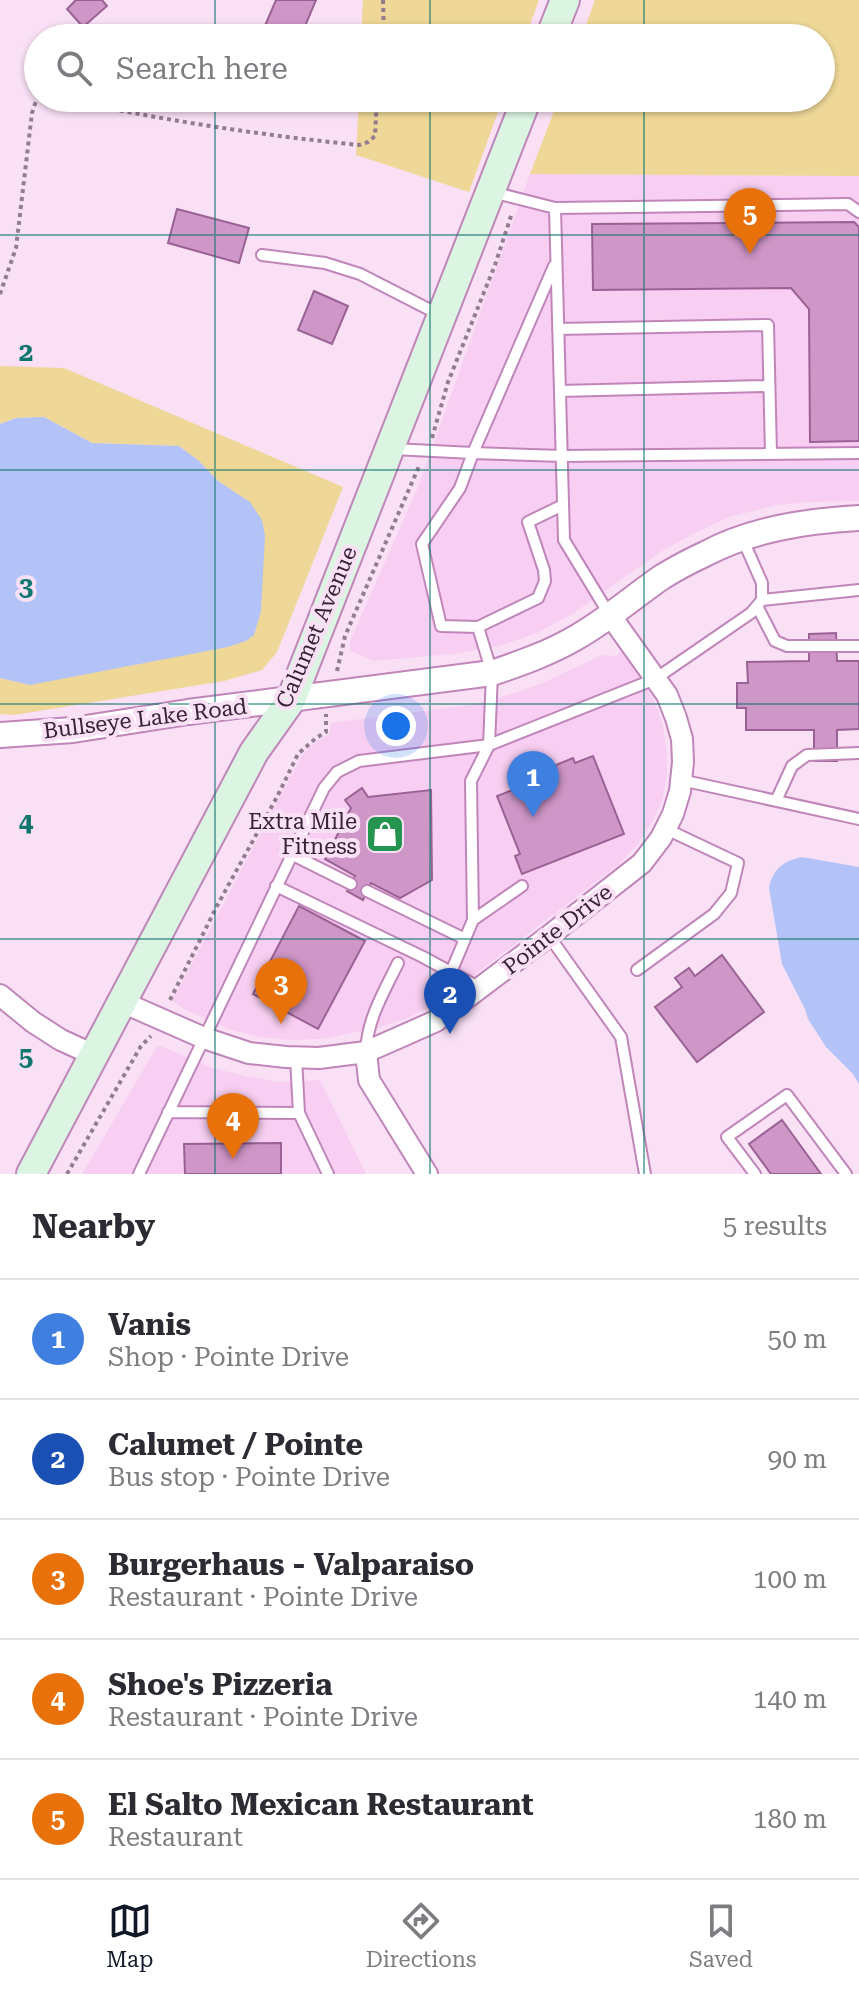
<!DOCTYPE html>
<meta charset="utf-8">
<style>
body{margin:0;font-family:"Roboto Serif",serif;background:#f7f7f7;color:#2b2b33}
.you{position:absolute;left:396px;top:726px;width:28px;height:28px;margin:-20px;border:6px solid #fff;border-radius:50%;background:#1a73e8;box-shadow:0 0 0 12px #1a73e833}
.badge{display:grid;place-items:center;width:52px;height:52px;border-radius:50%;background:#111827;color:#fff;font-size:26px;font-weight:700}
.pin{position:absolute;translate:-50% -66px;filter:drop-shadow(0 2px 4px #0008)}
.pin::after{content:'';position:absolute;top:42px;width:28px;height:24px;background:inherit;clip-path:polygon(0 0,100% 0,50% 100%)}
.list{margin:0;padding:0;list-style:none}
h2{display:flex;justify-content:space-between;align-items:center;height:104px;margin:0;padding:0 32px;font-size:34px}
h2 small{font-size:26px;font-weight:400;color:#7c7c81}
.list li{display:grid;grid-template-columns:52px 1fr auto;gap:24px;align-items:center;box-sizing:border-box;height:120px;padding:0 32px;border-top:2px solid #e1e1e2}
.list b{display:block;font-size:30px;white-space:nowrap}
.list p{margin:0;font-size:26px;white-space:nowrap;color:#7c7c81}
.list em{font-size:26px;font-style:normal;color:#7c7c81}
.icon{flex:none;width:44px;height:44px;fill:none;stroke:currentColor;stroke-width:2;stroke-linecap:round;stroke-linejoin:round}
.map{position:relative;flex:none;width:859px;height:1174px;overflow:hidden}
.search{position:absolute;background:#fff;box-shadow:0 2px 6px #0004;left:24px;right:24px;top:24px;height:88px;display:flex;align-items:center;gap:20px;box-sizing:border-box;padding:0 28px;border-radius:44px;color:#7c7c81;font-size:30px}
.sheet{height:704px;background:#fff}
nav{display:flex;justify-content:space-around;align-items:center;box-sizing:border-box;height:112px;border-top:2px solid #e1e1e2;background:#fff;font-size:22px;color:#7c7c81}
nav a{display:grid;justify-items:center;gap:4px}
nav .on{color:#111827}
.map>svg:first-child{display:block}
.built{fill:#f8cff2}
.green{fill:#eed797}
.water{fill:#b3c3f7}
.building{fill:#cf96c8;stroke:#9a6294;stroke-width:2}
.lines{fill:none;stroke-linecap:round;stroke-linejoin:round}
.service-casing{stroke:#c085b9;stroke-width:14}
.minor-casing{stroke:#c085b9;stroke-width:24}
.tertiary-casing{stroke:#c085b9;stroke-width:28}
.secondary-casing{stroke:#c085b9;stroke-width:32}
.path{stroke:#937b90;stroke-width:4;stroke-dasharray:4 4;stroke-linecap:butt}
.service{stroke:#fff;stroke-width:10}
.minor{stroke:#fff;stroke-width:20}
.tertiary{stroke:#fff;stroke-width:24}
.secondary{stroke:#dcf4e2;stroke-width:28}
.grid{fill:none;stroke:#0f766e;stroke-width:2;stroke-opacity:0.55}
.labels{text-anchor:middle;stroke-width:8;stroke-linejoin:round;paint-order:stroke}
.street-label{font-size:22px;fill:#382035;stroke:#f9e0f5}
.poi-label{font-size:22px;fill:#382035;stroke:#f9e0f5;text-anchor:end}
.grid-label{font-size:26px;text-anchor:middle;font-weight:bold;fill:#0f766e;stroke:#f9e0f5;stroke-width:8;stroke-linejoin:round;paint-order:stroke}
</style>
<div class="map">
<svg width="859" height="1174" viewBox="0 0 859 1174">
<rect width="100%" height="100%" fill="#f9e0f5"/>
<path class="built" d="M530 174 859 176V501L813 502 777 505 729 517 693 534 659 553 574 613 537 633 499 646 453 654 372 661 350 650V641L418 487Z
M620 651 628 658 654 701 663 725 667 754V776L662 802 651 824 638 844 618 865 439 1002 410 1017 381 1027 323 1039 288 1040 260 1037 231 1030 188 1011 172 1001 301 757 312 745 330 733V723L470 705 518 692 545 682 602 655 617 656Z
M158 1045 212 1068 246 1076 279 1082 320 1080 366 1174H82Z"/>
<path class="green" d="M363 0H539L525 38H361Z
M595 0H859V176L530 174 559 98H821V38H581Z
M359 98H503L469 192 356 155Z
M0 366 64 368 343 487 277 652 262 670 224 681 14 715 0 714V678L30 685 250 502 218 481 199 461 179 446 92 443 44 417 16 418 0 424Z"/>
<path class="water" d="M44 417 92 443 179 446 199 461 218 481 250 502 262 520 265 536 261 611 254 635 246 641 228 647 30 685 0 678V424L16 418Z
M802 857 859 867V1084L853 1074 826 1047 808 1019 805 1009 782 964 769 888C773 869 783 861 802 857Z"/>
<path class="building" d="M76 0H102L107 6 83 27 67 9Z
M276 0H316L300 38H288L264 28Z
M166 29 186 33 185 38H149L150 34 164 37Z
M177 209 249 228 239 263 168 243Z
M854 222 859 227V441L810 442 809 309 791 288 593 290 592 224Z
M314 291 348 306 332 344 298 330Z
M836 633 837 661H859V729L837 730V761H814V730H746V708H737V683H748L747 662 809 661V634Z
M593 756 624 834 522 874 515 856 520 854 497 796 554 774 551 767 573 758 575 763Z
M362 788 368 797 431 790 432 880 400 898 371 883 363 900 347 891 355 876 325 859 351 808 345 800Z
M299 906 365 941 318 1029 253 994Z
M722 955 764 1012 697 1062 655 1007 682 987 675 978 689 968 695 976Z
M782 1120 821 1174H771L749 1144Z
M281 1143V1174H185L184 1144Z"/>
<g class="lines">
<defs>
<path id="service" d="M492 192 555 208 564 540 609 614
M555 208 848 204 859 212
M262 255 325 263 360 274 440 315
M558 329 768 325 771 454
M560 391 769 386
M393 449 473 453 554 266
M762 600 859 590
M757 606 775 641 787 646H859
M478 627 538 598 545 581 544 570 528 522 563 505
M681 780 859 819
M776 801 792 766 807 755 859 753
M291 854 351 884
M276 886 423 957 480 988
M367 891 465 939
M473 920 522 886
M549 936 621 1037 645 1174
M637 970 714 914 731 893 738 863 666 829
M451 972 473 920 471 781 489 745 492 673 478 627 441 626 422 544 460 488 473 453 562 456 859 453
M366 1052C367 1019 384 992 398 963
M296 1058 299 1113
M168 1112 299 1113 328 1174
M139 1174 324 788 337 772 359 761 489 745 655 679 751 613 762 600V583L743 540
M755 1174 727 1137 787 1095 846 1174"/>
<path id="minor" d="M0 995 33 1022 61 1040 94 1055
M122 1002 204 1038 249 1053 286 1057 319 1058 366 1052 436 1021 549 936 642 863 661 838 673 814 680 791 683 762 682 739 676 718 667 695 610 615
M366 1052 369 1080 427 1174"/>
<path id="tertiary" d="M0 735 73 730 188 712 492 673C521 663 550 653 577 637 607 620 633 597 662 577 675 569 690 561 705 554 752 529 806 521 859 518"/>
<path id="secondary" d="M550 38 565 0
M31 1174 254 752 291 700 527 98"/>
</defs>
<use href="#service" class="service-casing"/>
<use href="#minor" class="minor-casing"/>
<use href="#tertiary" class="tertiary-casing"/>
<use href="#secondary" class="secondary-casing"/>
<path class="path" d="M383 0 384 38
M57 98C157 119 258 135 359 145L368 142 375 136 377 98
M0 294 16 248 32 113 36 101 41 98
M432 438 448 382 495 265 512 213
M337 671 345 636 420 464
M170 1000 218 904 277 797 298 754 316 738 326 732V714
M67 1174 141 1046 151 1036"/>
<use href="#service" class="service"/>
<use href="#minor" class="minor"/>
<use href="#tertiary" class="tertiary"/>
<use href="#secondary" class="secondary"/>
</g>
<path class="grid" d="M215 0V38M430 0V38M644 0V38M215 98V1174M430 98V1174M644 98V1174M0 235H859M0 470H859M0 704H859M0 939H859"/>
<defs>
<symbol id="shop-square" viewBox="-11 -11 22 22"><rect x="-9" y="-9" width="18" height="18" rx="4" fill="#25944e" stroke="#f9e0f5"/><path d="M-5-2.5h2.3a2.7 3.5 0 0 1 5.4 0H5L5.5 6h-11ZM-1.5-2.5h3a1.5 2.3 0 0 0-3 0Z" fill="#fff"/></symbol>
</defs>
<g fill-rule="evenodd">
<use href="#shop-square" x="363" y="812" width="44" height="44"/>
</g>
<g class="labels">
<g class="street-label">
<text transform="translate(316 627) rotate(-67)" y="8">Calumet Avenue</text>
<text transform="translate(145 718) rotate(-7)" y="8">Bullseye Lake Road</text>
<text transform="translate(557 929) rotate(-38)" y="8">Pointe Drive</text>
</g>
<g class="poi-label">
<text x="357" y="829">Extra Mile<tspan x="357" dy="25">Fitness</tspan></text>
</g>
</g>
<g class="grid-label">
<text x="26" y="361">2</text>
<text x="26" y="596">3</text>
<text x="26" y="831">4</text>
<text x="26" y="1066">5</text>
</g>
</svg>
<div class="you"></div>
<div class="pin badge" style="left:533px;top:817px;background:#3f7fe0">1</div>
<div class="pin badge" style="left:450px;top:1034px;background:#1a4fb4">2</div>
<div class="pin badge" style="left:281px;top:1024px;background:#e8710a">3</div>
<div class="pin badge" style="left:233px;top:1159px;background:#e8710a">4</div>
<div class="pin badge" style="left:750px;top:254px;background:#e8710a">5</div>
<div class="search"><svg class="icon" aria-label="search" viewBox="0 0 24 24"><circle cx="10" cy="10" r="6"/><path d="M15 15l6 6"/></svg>Search here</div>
</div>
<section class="sheet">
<h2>Nearby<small>5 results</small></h2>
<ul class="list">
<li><span class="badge" style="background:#3f7fe0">1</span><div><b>Vanis</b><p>Shop · Pointe Drive</p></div><em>50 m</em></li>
<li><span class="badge" style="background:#1a4fb4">2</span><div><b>Calumet / Pointe</b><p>Bus stop · Pointe Drive</p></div><em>90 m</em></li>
<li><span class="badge" style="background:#e8710a">3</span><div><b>Burgerhaus - Valparaiso</b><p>Restaurant · Pointe Drive</p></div><em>100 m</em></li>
<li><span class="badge" style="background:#e8710a">4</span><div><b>Shoe's Pizzeria</b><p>Restaurant · Pointe Drive</p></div><em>140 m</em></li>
<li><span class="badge" style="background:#e8710a">5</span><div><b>El Salto Mexican Restaurant</b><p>Restaurant</p></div><em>180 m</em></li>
</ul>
</section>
<nav>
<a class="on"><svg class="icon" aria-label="map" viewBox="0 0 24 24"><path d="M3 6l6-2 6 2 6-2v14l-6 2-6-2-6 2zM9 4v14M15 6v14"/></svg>Map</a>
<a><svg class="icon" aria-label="directions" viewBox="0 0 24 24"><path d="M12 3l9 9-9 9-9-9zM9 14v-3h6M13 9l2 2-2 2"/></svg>Directions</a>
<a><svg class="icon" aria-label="saved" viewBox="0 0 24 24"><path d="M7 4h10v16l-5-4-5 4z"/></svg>Saved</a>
</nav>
